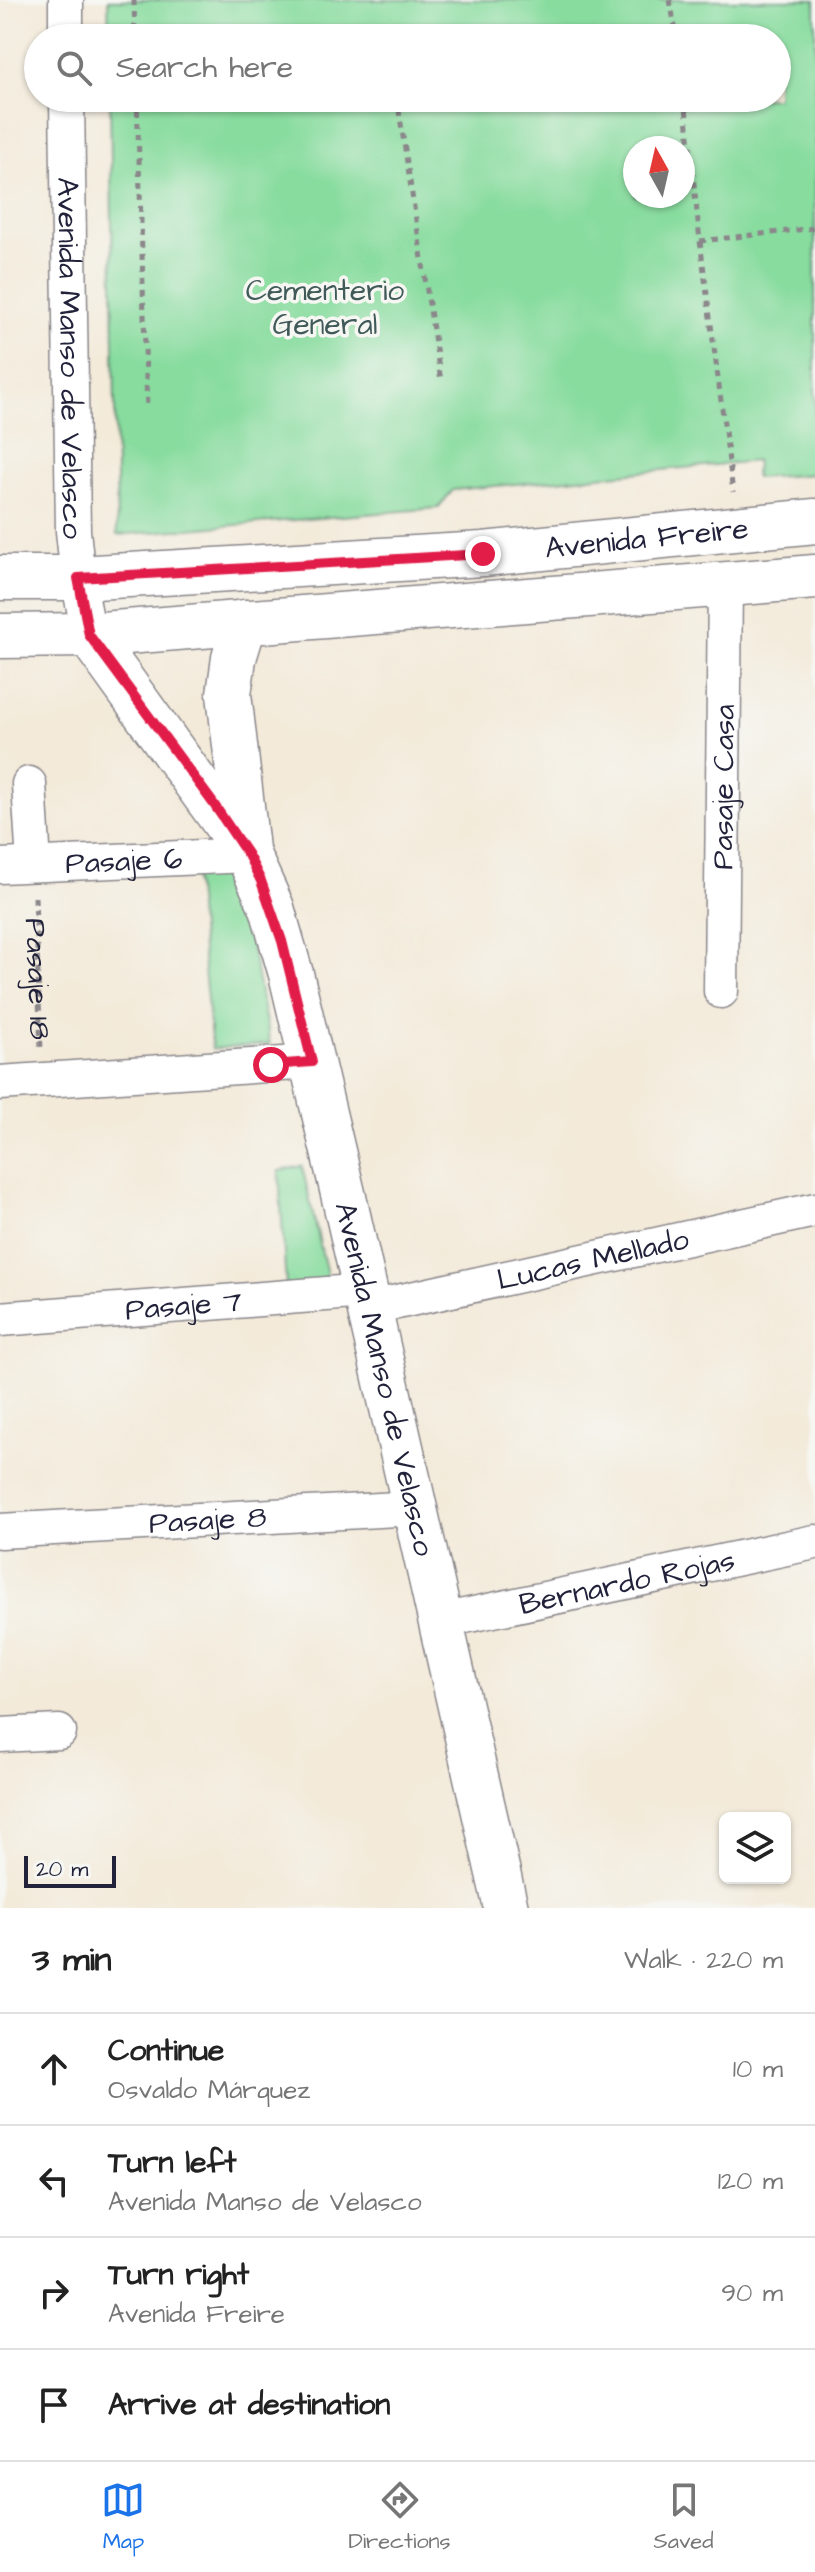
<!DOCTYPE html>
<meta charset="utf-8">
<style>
body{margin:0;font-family:"Architects Daughter",sans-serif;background:#f2f2f2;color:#222}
.controls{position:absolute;right:24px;bottom:24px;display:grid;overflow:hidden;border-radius:12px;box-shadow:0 2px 6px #0004}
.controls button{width:72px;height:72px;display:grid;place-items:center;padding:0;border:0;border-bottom:2px solid #e0e0e0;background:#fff;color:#222;font:40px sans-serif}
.compass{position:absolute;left:623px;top:136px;width:72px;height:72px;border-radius:50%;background:#fff;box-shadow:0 2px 6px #0004;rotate:352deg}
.scale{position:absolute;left:24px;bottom:20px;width:92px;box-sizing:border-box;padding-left:8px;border:4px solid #22223b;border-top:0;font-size:22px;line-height:28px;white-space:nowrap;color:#22223b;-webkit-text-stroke:6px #f6f6f2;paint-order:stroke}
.stop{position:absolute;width:24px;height:24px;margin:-18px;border:6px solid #e11d48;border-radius:50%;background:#fff}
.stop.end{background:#e11d48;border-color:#fff;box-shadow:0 2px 8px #0008}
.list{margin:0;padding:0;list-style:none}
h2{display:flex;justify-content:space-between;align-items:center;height:104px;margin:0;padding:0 32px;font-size:34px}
h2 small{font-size:26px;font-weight:400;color:#767676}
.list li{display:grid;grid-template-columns:52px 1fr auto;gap:24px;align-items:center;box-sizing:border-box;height:112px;padding:0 32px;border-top:2px solid #e0e0e0}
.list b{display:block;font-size:30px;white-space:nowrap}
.list p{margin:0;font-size:26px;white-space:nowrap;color:#767676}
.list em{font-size:26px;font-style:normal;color:#767676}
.icon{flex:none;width:44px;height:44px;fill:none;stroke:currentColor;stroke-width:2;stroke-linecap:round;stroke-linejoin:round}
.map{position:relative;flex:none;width:815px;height:1908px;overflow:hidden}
.search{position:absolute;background:#fff;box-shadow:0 2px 6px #0004;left:24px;right:24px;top:24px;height:88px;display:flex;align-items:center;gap:20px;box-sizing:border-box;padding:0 28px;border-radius:44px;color:#767676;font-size:30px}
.sheet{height:552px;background:#fff}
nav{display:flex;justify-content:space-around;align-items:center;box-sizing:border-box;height:112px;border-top:2px solid #e0e0e0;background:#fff;font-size:22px;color:#767676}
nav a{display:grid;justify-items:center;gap:4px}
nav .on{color:#1a73e8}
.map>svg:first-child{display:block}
.green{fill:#87dc9e;stroke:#547f6c;stroke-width:2;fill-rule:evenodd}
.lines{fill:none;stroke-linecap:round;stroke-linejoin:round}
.minor-casing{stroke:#8a868a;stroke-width:37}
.major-casing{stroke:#8a868a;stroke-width:47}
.path{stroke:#8a868a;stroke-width:5;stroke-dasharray:6 6;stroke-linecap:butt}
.minor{stroke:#fff;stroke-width:34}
.major{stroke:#fff;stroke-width:44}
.route{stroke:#e11d48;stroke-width:10}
.labels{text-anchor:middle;stroke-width:7;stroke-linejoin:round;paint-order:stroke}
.park-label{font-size:30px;fill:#405a59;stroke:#f6f6f2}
.street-label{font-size:30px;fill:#22223b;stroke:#f6f6f2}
</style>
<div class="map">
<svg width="815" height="1908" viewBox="0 0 815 1908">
<rect width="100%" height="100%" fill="#f6f6f2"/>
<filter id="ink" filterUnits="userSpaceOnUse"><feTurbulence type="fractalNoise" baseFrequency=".0125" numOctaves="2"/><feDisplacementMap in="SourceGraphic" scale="16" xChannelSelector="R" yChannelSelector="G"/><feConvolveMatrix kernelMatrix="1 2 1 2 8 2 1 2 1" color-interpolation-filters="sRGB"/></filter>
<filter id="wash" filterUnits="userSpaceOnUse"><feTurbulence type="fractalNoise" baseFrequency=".006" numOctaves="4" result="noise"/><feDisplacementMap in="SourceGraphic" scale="32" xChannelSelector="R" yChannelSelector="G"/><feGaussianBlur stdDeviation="1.8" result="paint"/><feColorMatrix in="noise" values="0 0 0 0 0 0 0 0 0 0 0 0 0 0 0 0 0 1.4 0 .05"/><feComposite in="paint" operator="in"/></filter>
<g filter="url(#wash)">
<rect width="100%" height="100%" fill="#f3ead9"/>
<path class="green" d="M108 0H815V474L755 478 756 461 453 490 438 508 117 535 110 98H777V38H109ZM635 148H683V196H635Z
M236 867 270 1044 212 1049 194 870Z
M302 1166 329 1283 286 1287 279 1171Z"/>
</g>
<g filter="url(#ink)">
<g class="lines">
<defs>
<g id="minor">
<path d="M66 0V38"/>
<path id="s2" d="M67 98 73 531 78 578 89 635"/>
<path d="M29 784 34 864"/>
<path id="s3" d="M0 866 248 855"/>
<path id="s4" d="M721 991 725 584"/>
<path d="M0 1083 312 1062"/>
<path id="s5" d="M370 1308 815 1210"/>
<path id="s6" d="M0 1319 366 1291"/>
<path id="s7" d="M0 1531 415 1508"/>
<path id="s8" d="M441 1621 815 1542"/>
<path d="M0 1735 59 1732"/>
</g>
<g id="major">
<path id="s9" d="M0 578H78L483 554 815 521"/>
<path d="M245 622 234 658 229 694 247 849"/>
<path id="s10" d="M89 635 248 855 272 908 291 974 345 1202 506 1908"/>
<path d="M0 636 89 635 815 577"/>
</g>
</defs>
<use href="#minor" class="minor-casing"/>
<use href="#major" class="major-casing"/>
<g class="path">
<path d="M134 0 135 38"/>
<path d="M670 0 677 38"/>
<path d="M137 98 147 409"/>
<path d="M397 98 441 381"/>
<path d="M685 98 700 241 733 492"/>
<path d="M700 241 815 228"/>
<path id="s1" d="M35 897 41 1051"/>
</g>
<use href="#minor" class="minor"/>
<use href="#major" class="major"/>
</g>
</g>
<g class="lines" filter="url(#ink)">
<path class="route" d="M271 1065 312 1062 282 941 261 881 248 855 213 803 89 635 78 578 483 554"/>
</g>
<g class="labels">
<g class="park-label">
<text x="325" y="300">Cementerio<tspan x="325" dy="34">General</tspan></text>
</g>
<g class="street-label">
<text dy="10" stroke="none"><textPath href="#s2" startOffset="260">Avenida Manso de Velasco</textPath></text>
<text dy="10" stroke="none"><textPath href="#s9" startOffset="648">Avenida Freire</textPath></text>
<text dy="10" stroke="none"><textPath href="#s4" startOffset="204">Pasaje Casa</textPath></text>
<text dy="10" stroke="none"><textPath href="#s3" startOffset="124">Pasaje 6</textPath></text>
<text dy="10" stroke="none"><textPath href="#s1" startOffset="82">Pasaje 18</textPath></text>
<text dy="10" stroke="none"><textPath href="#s5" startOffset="228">Lucas Mellado</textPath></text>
<text dy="10" stroke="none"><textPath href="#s6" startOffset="184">Pasaje 7</textPath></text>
<text dy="10" stroke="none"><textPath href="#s10" startOffset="814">Avenida Manso de Velasco</textPath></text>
<text dy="10" stroke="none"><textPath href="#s7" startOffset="208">Pasaje 8</textPath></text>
<text dy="10" stroke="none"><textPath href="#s8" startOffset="190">Bernardo Rojas</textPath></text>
</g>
</g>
</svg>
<div class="controls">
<button><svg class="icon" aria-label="layers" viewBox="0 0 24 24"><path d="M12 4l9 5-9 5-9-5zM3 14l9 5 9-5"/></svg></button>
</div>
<svg class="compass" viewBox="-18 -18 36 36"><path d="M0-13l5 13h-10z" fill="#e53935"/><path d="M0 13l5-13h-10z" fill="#767676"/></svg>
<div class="scale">20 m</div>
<div class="stop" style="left:271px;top:1065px"></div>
<div class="stop end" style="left:483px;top:554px"></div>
<div class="search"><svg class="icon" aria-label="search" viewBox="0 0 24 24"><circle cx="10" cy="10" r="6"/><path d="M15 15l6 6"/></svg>Search here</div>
</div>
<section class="sheet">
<h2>3 min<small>Walk · 220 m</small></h2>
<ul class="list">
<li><svg class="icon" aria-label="ahead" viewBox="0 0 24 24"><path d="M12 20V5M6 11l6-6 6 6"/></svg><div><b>Continue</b><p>Osvaldo Márquez</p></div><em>10 m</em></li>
<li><svg class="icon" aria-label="left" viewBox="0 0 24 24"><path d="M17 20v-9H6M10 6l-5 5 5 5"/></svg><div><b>Turn left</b><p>Avenida Manso de Velasco</p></div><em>120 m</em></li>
<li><svg class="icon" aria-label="right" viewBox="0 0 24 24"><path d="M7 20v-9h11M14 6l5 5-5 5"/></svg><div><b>Turn right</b><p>Avenida Freire</p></div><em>90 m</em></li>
<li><svg class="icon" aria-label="arrive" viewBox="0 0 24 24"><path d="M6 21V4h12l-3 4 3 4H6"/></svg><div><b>Arrive at destination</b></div></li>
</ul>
</section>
<nav>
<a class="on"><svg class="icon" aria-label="map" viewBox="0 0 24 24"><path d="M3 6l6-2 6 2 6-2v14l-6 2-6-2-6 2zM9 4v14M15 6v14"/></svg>Map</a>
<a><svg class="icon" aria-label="directions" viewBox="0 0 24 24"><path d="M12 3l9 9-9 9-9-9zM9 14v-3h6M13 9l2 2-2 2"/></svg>Directions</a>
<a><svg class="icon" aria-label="saved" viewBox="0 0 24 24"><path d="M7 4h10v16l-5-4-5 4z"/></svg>Saved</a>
</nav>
